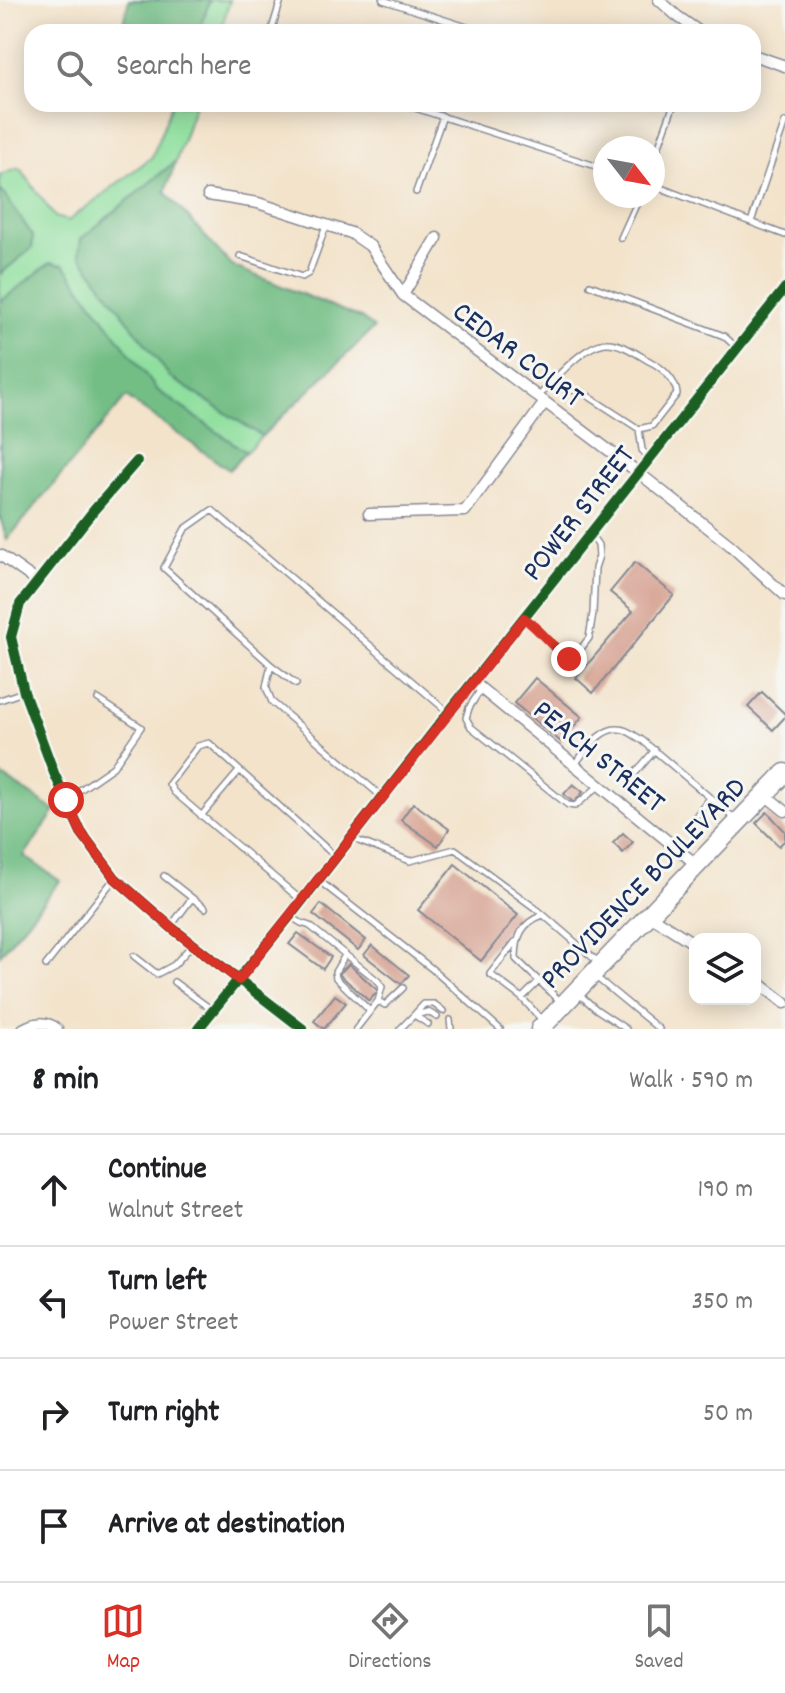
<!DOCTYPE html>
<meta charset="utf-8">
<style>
body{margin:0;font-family:Dekko,sans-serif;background:#f2f2f2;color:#202124}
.controls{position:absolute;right:24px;bottom:24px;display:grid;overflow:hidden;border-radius:16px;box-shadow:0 4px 20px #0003}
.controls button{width:72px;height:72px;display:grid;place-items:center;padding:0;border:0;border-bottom:2px solid #e0e0e0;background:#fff;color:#202124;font:40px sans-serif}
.compass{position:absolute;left:593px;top:136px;width:72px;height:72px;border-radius:50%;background:#fff;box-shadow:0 4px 20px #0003;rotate:121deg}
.stop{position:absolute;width:24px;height:24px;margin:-18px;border:6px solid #d93025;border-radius:50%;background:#fff}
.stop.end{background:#d93025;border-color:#fff;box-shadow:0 2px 8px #0008}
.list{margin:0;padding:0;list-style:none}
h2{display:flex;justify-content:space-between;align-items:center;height:104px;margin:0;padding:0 32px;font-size:34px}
h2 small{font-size:26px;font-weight:400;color:#757577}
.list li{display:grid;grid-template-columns:52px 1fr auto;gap:24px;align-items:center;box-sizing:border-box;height:112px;padding:0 32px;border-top:2px solid #e0e0e0}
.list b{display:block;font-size:30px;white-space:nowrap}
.list p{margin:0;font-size:26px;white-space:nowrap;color:#757577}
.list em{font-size:26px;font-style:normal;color:#757577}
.icon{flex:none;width:44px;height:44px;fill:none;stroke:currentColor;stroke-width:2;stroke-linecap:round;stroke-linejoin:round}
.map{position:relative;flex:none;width:785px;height:1029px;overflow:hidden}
.search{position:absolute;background:#fff;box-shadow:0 4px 20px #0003;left:24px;right:24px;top:24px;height:88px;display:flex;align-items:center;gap:20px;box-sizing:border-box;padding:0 28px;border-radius:24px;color:#757577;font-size:30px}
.sheet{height:552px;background:#fff}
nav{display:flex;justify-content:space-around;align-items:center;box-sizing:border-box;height:112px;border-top:2px solid #e0e0e0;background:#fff;font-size:22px;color:#757577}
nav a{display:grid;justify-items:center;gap:4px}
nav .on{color:#d93025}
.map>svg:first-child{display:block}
.green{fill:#8fdf9e;stroke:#55877e;stroke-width:2}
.forest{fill:#73be85;stroke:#477672;stroke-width:2}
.building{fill:#d49d8c}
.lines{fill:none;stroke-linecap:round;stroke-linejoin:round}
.lane-casing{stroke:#878994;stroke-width:8}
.street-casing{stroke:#878994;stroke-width:13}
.highway-casing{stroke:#878994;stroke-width:21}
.lane{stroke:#fff;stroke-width:5}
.street{stroke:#fff;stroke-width:10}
.highway{stroke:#fff;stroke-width:18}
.cycleway-casing{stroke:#f6f6f2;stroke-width:15}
.cycleway{stroke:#1b5e20;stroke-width:10}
.route{stroke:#d93025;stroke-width:10}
.labels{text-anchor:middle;stroke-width:6;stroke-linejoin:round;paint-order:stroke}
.street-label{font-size:30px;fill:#1b2f5e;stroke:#f6f6f2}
</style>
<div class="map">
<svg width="785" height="1029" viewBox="0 0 785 1029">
<rect width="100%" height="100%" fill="#f6f6f2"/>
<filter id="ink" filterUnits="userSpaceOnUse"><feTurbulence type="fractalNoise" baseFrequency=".0125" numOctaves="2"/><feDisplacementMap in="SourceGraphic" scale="16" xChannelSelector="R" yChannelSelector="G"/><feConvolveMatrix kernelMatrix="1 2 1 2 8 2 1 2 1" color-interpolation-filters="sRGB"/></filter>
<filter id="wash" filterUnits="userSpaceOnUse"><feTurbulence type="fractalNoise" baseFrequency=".006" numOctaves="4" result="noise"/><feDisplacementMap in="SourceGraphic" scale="32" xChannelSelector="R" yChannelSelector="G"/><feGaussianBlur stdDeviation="1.8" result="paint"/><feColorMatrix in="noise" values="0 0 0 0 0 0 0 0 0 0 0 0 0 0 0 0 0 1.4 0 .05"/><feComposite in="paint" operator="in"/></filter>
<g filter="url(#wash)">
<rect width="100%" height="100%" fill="#f3e3cb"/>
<path class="green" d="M210 0H230L220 32H198Z
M172 104H195L176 161 81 239 170 377 262 436 246 452 157 391 64 265 50 263 0 302V274L32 248 33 236 0 189V175L20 168 55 217 68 221 152 157Z"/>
<path class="forest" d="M129 0H210L198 32H123V23Z
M176 161 165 192 232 266 361 318 374 328 262 436 170 377 79 254 81 239Z
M0 189 33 236 32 248 0 274Z
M50 263 64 265 157 390 246 452 229 470 126 397 7 540 0 517V302Z
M0 774 55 811 24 856 60 881 0 955Z"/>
<g id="blocks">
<path class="building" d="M635 562 674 595 593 693 576 678 633 611 610 592Z
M535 678 582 717 561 742 514 703Z
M762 692 785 714V717L773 730 748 707Z
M573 784 583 792 574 803 564 794Z
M413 803 449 829 438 846 401 820Z
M767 812 785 831V840L779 846 756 823Z
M623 833 633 842 623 853 613 843Z
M455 864 518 915 481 961 418 910Z
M321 904 366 940 358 950 313 914Z
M298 933 331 957 323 969 289 944Z
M372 945 409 975 401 984 364 955Z
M349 964 378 991 369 1001 339 974Z
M335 995 346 1003 324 1029 314 1021Z"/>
</g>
</g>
<g filter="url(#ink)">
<use href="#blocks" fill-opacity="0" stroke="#878994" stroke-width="2"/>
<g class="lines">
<defs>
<path id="lane" d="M383 0 482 32
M271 32 281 0
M403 104 605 169
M653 162 674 104
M653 185 785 235
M416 192 443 116
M751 222 785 122
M621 238 640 196
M240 256 302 277 309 273 326 226
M590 285 724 336 737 348
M539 396C554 380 583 345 606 343 621 342 638 355 651 362 663 368 676 381 677 394L652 426 639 429 582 392 548 386
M639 429 642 450 649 458
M524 618C541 630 552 648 569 659H573L589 638 593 613 595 568 599 556 598 545 591 535
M271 665 266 687 272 702 381 796
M296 684 271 665 164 568 185 529 212 510 448 712
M481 689 469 708 466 718 471 727 568 805 575 806 599 786
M0 700 23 692
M575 764C586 751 600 727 619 729 627 729 635 736 642 740L734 818
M631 778 655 750
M67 799 113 767 141 727 98 699
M201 816 239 771
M689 825 710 798
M351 838 410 861 455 849 539 911 598 962
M164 876 192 898 171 926
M318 880 431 968 500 1029
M192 898 205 908
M301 900 174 792 169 784 198 746 209 743 336 857
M543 915C521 923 516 937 516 959L560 1001
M290 916 301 923 310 926 378 981 382 987 378 1001 356 1029
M515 942 490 974 522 998 542 1020
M345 955 335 972 336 978 370 1011
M134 956 157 974 174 965 192 945
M46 965 114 879
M597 978 659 1029
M174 982 212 1010
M579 994 596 1009 626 1029
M522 998 539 981
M378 1001 385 1005 403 988
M450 1020 451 1029
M428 1024 414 1015 424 1004H434L443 1011
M400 1029 414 1015 428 1012 437 1017"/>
<path id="street" d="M659 0 677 16 700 32
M753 55 785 66
M208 195 258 203 351 233 370 246 403 295 639 473 730 545 785 595
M403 295 437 238
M137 461 94 510 20 604 11 637 24 692 54 773 81 832 115 878 172 928 303 1029
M369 514 465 511 545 402
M0 555 38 582
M473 682 697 865
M764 794 785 811
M649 915 695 944
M755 980 785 1003
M23 1029C34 1022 47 1021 57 1029
M198 1029 290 916 448 713 785 288"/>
<path id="highway" d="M540 1029 785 773"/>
</defs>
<use href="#lane" class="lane-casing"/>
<use href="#street" class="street-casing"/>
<use href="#highway" class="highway-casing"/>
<use href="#lane" class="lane"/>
<use href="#street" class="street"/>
<use href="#highway" class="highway"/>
<defs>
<path id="cycleway" d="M137 461 94 510 20 604 11 637 24 692 54 773 81 832 115 878 172 928 303 1029
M198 1029 290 916 448 713 785 288"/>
</defs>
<use href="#cycleway" class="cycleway-casing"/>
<use href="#cycleway" class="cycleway"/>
</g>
</g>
<g class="lines" filter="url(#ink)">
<path class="route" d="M66 800 81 832 115 878 172 928 239 980 524 618C541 630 552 648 569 659"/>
</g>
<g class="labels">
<g class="street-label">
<text transform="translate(519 353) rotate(37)" y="10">CEDAR COURT</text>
<text transform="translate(577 512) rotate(-52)" y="10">POWER STREET</text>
<text transform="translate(600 755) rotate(39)" y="10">PEACH STREET</text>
<text transform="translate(642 882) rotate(-46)" y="10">PROVIDENCE BOULEVARD</text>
</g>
</g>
</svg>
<div class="controls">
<button><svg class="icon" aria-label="layers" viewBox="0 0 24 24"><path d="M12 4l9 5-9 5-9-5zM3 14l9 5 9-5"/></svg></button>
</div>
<svg class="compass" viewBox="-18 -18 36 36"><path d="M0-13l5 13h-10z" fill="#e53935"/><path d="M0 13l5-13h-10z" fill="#757577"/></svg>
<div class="stop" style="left:66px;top:800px"></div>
<div class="stop end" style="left:569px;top:659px"></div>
<div class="search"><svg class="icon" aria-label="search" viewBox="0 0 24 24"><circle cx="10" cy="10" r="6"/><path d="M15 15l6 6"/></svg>Search here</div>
</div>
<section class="sheet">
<h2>8 min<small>Walk · 590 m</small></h2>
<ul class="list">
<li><svg class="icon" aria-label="ahead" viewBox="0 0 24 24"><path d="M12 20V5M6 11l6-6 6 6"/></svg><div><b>Continue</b><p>Walnut Street</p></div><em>190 m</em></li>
<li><svg class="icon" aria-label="left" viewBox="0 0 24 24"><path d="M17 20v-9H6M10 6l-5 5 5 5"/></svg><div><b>Turn left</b><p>Power Street</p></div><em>350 m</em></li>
<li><svg class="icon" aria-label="right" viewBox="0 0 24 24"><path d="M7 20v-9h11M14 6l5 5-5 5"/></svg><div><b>Turn right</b></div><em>50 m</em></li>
<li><svg class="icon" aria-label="arrive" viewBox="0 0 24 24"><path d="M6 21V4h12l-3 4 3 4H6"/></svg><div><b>Arrive at destination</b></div></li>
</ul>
</section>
<nav>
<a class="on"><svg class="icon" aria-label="map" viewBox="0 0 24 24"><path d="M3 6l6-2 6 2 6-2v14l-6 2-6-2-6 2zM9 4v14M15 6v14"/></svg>Map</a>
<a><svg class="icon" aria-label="directions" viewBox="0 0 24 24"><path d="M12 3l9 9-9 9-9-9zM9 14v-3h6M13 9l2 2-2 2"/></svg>Directions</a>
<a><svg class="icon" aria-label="saved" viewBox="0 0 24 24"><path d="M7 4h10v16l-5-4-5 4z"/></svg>Saved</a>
</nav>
